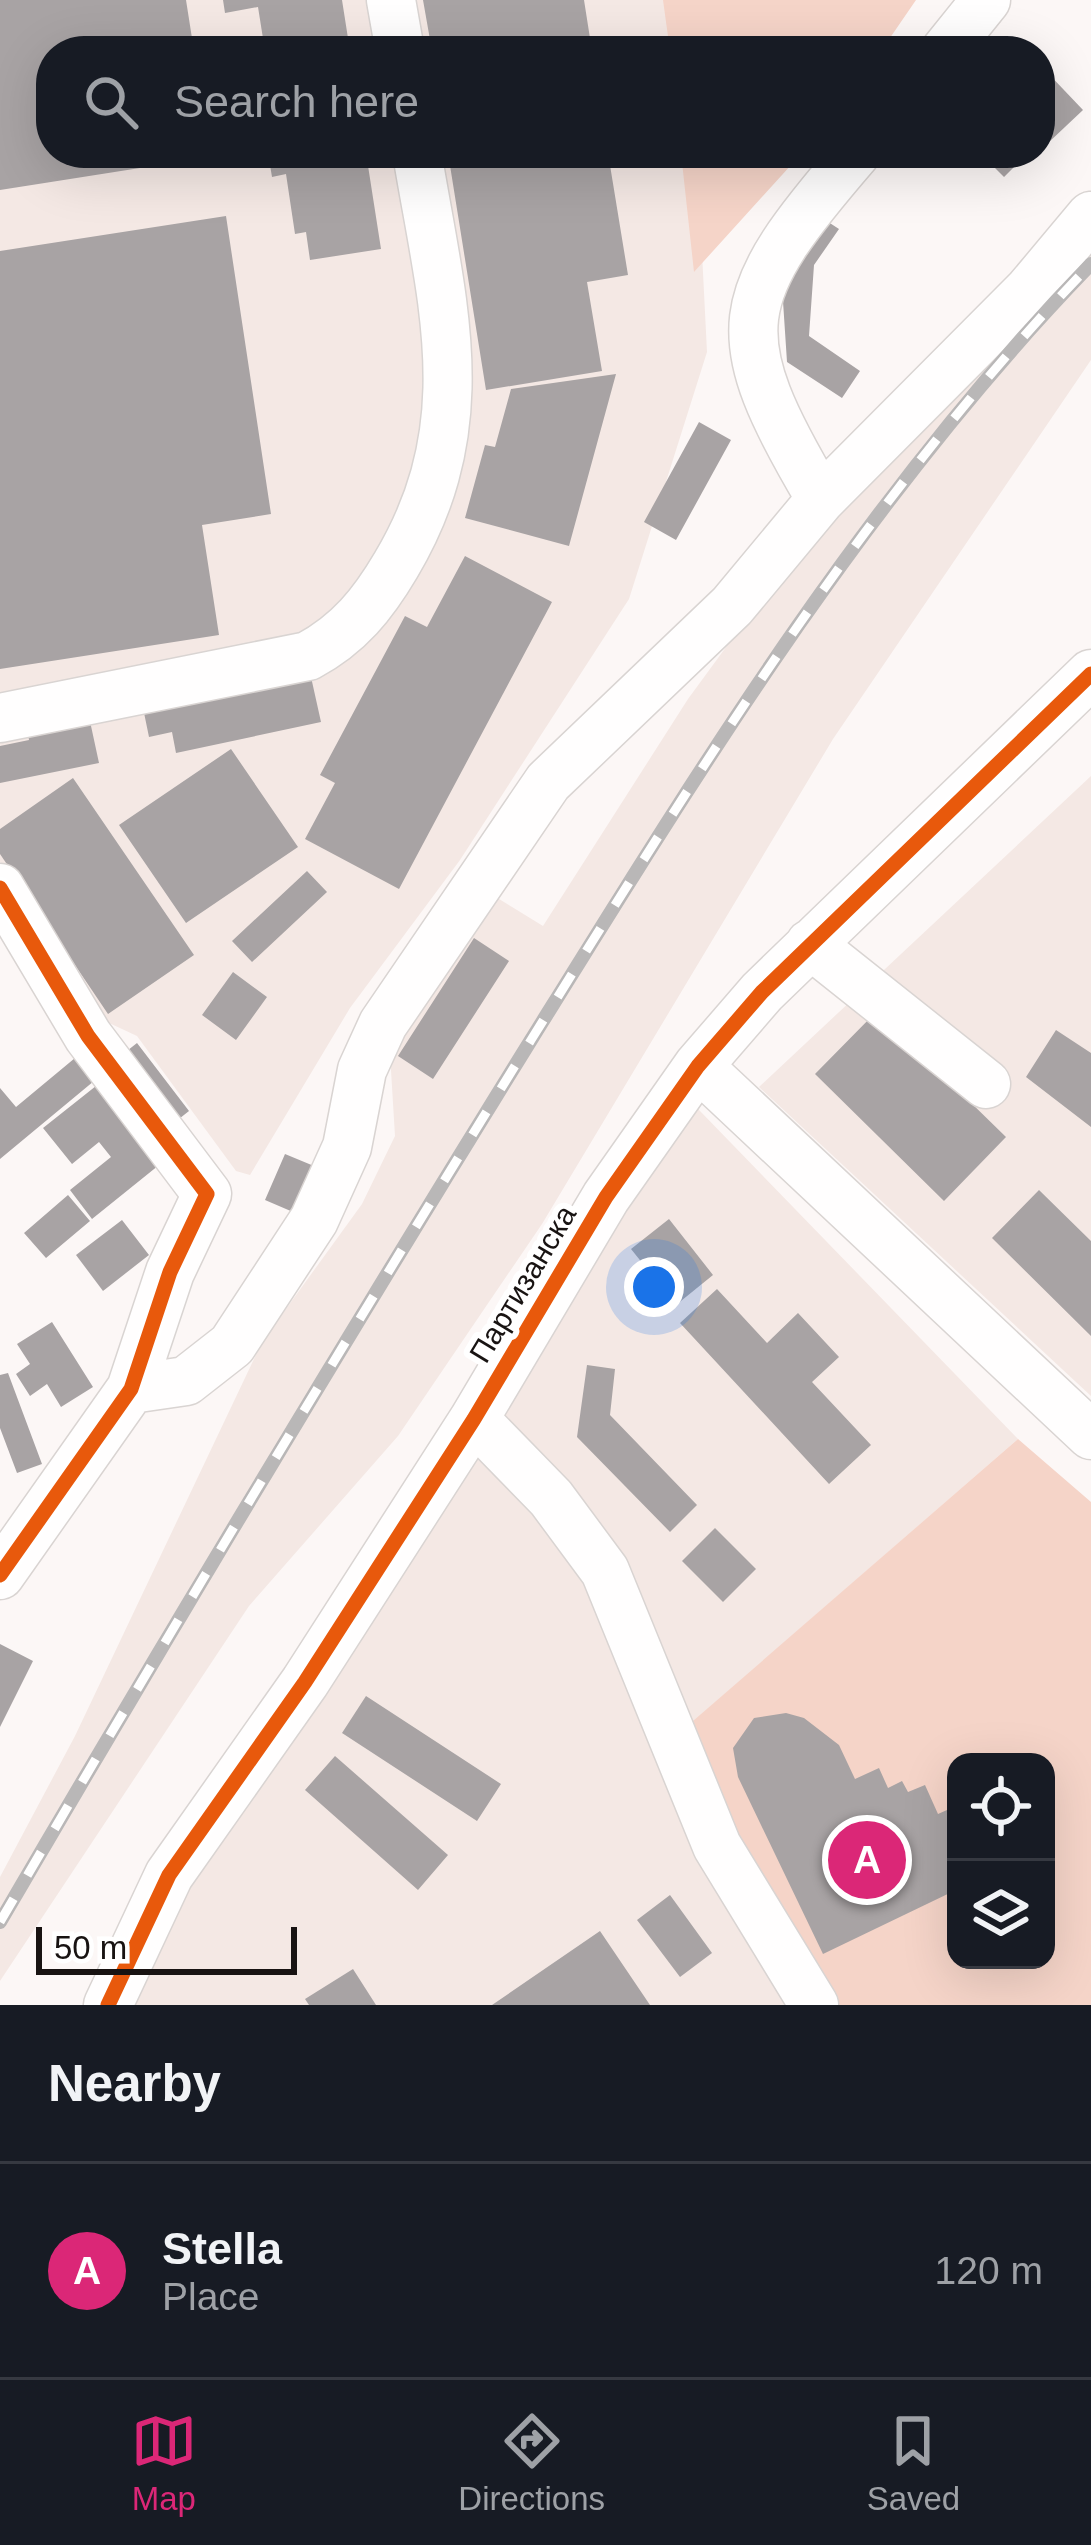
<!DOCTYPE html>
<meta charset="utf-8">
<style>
body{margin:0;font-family:Arial,sans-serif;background:#20242c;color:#f1f3f6}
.controls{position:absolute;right:36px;bottom:36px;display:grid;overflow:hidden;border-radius:24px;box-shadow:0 12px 48px #0002}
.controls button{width:108px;height:108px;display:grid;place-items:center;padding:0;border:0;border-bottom:3px solid #363941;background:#171b24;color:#f1f3f6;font:60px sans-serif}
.scale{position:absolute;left:36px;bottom:30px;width:261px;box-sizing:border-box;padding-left:12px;border:6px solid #181312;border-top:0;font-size:33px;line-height:42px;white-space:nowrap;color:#181312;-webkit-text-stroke:9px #fff;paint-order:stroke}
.you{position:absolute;left:654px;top:1287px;width:42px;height:42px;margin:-30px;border:9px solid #fff;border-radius:50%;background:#1a73e8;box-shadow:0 0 0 18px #1a73e833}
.badge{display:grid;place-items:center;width:78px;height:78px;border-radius:50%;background:#db2777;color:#fff;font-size:39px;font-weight:700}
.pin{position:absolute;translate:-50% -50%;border:6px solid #fff;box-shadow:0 3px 12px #0006}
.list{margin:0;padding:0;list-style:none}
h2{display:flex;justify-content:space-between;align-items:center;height:156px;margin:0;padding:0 48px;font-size:51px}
h2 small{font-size:39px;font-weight:400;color:#9ea1a6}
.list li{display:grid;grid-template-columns:78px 1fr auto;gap:36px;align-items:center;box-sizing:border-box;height:216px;padding:0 48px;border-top:3px solid #363941}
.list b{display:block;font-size:45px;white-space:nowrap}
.list p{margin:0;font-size:39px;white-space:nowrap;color:#9ea1a6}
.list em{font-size:39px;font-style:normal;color:#9ea1a6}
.icon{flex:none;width:66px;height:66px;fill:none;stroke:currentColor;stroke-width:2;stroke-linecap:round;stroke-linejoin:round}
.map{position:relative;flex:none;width:1091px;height:2005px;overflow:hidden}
.search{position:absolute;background:#171b24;box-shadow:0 12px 48px #0002;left:36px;right:36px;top:36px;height:132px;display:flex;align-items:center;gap:30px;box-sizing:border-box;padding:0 42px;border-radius:48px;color:#9ea1a6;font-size:45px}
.sheet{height:372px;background:#171b24}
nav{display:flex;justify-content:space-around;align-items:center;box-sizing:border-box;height:168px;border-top:3px solid #363941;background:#171b24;font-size:33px;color:#9ea1a6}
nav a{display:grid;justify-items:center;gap:6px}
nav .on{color:#db2777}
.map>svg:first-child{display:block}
.built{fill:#f4e8e4}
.green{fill:#f5d4c8;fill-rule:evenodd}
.building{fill:#a8a3a4}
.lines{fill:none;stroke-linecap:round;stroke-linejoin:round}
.minor-casing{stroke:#d9d4d2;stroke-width:51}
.minor{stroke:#fffefe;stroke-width:48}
.rail-casing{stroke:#b9b7b7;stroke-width:14}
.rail{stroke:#fff;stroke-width:9;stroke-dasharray:27;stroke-linecap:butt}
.cycleway-casing{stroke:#fff;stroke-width:22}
.cycleway{stroke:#e8590c;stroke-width:15}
.labels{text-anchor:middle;stroke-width:12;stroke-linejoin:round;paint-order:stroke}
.street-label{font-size:30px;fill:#181312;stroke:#fff}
</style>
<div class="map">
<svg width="1091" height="2005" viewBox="0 0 1091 2005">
<rect width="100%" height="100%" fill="#fcf7f6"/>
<path class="built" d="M0 0H667L677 51H51V153H697L707 352 629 599 460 860 350 1008 250 1175 236 1171 137 1036 107 1022 0 862Z
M1091 195V360L833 739 542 1224 398 1436 249 1606 0 1981V1877L75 1736 262 1342 362 1204 395 1136 390 1054 483 889 543 926 688 699 781 572Z
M1091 776V1396L759 1087Z
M668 1078 1018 1439 679 1734 816 2005H115Z"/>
<path class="green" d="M663 0H916L881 51H670Z
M681 153H802L694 272Z
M1018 1439 1091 1502V2005H816L678 1734ZM956 1762H1046V1960H956Z"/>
<path class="building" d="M0 0H186L194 51H51V153L210 157 0 190Z
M223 0H342L350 51H265L258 7 225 13Z
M423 0H584L592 51H432Z
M1044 69 1083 110 1048 143 1040 135Z
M268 153H366L381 249 310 260 306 232 295 234 286 174 272 177Z
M448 153H608L628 275 587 282 602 371 486 390Z
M980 153H1028L1004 177Z
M226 216 271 514 202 525 219 635 0 669V251Z
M819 216 839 229 814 265 809 336 860 371 842 398 787 362 781 271Z
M616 374 569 546 465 518 485 445 495 447 511 389Z
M699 422 731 440 676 540 644 522Z
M465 556 552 602 399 889 305 839 335 783 320 775 405 616 427 627Z
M309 668 321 722 176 753 172 732 149 737 142 703Z
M88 712 99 763 0 783V746L29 740 26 724Z
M231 749 298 847 186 923 119 825Z
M73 778 194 955 108 1014 0 854V829Z
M307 871 327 892 252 962 232 941Z
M474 938 509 961 433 1079 398 1056Z
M233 972 267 997 236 1040 202 1015Z
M877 1011 1006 1137 944 1201 815 1074Z
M1056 1030 1091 1053V1127L1026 1077Z
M137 1043 189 1111 165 1130 113 1062Z
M75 1058 94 1081 0 1159V1088L16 1107Z
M101 1082 164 1161 92 1219 70 1190 111 1157 99 1142 72 1164 43 1128Z
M285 1154 326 1171 307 1218 265 1200Z
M1039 1190 1091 1241V1336L992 1238Z
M68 1195 90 1221 46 1258 24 1233Z
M669 1219 713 1275 676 1305 631 1249Z
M122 1220 149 1255 103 1291 76 1255Z
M717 1289 767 1343 798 1313 839 1357 812 1382 871 1445 829 1484 680 1323Z
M52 1322 93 1387 61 1407 47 1384 30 1396 16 1374 30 1364 17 1344Z
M587 1365 615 1369 610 1415 697 1505 670 1532 577 1437Z
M8 1373 42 1464 17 1473 0 1428V1375Z
M715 1528 756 1569 723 1602 682 1561Z
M0 1644 33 1661 0 1727Z
M366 1696 501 1784 477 1821 342 1733Z
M786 1713 804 1718 839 1745 855 1779 879 1768 888 1788 902 1781 908 1792 925 1785 938 1814 947 1810 956 1829V1890L823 1954 738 1777 733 1748 754 1718Z
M335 1756 448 1855 418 1890 305 1790Z
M670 1895 712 1953 680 1977 637 1920Z
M600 1931 650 2005H492Z
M353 1969 376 2005H309L305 1999Z"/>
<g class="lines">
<defs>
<path id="minor" d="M391 0 400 51
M945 51 986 0
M821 499C721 331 731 298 856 153
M0 718 308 656C349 634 373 604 396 565 480 424 442 304 417 153
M0 888 88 1036 207 1194 170 1272 131 1389 0 1575
M810 944 986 1084
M698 1066 1091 1435
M131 1389 186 1381 232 1345 314 1220 347 1147 362 1070 383 1024 548 782 732 606 821 499 1029 290 1091 216
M474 1419 551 1498 605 1571 717 1846 814 2005
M108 2005 169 1875 305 1682 474 1419 606 1197 698 1066 762 992 1091 674"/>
</defs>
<use href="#minor" class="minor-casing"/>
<use href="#minor" class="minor"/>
<defs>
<path id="rail" d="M0 1922C173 1626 350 1332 531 1040 700 768 867 495 1091 264"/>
</defs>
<use href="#rail" class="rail-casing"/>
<use href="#rail" class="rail"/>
<defs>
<path id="cycleway" d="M0 888 88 1036 207 1194 170 1272 131 1389 0 1575
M108 2005 169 1875 305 1682 474 1419 606 1197 698 1066 762 992 1091 674"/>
</defs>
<use href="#cycleway" class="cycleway-casing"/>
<use href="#cycleway" class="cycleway"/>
</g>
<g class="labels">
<g class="street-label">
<text transform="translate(523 1284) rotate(-59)" y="10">Партизанска</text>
</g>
</g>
</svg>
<div class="controls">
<button><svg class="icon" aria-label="locate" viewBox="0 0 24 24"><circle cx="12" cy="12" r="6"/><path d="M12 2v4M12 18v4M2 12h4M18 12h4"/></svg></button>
<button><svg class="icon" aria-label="layers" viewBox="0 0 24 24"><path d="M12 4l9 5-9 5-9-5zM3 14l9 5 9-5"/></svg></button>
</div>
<div class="scale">50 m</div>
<div class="you"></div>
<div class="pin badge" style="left:867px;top:1860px">A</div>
<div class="search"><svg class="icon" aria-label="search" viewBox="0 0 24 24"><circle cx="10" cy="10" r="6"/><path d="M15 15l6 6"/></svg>Search here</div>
</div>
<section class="sheet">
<h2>Nearby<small></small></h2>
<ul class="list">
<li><span class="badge">A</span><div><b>Stella</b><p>Place</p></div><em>120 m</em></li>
</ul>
</section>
<nav>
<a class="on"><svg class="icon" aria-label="map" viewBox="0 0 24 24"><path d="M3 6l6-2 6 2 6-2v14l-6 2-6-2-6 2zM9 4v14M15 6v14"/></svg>Map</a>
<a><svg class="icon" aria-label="directions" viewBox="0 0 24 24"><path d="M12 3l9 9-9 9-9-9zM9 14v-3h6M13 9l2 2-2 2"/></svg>Directions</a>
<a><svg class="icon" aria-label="saved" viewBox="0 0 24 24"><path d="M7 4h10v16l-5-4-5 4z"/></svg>Saved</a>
</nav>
